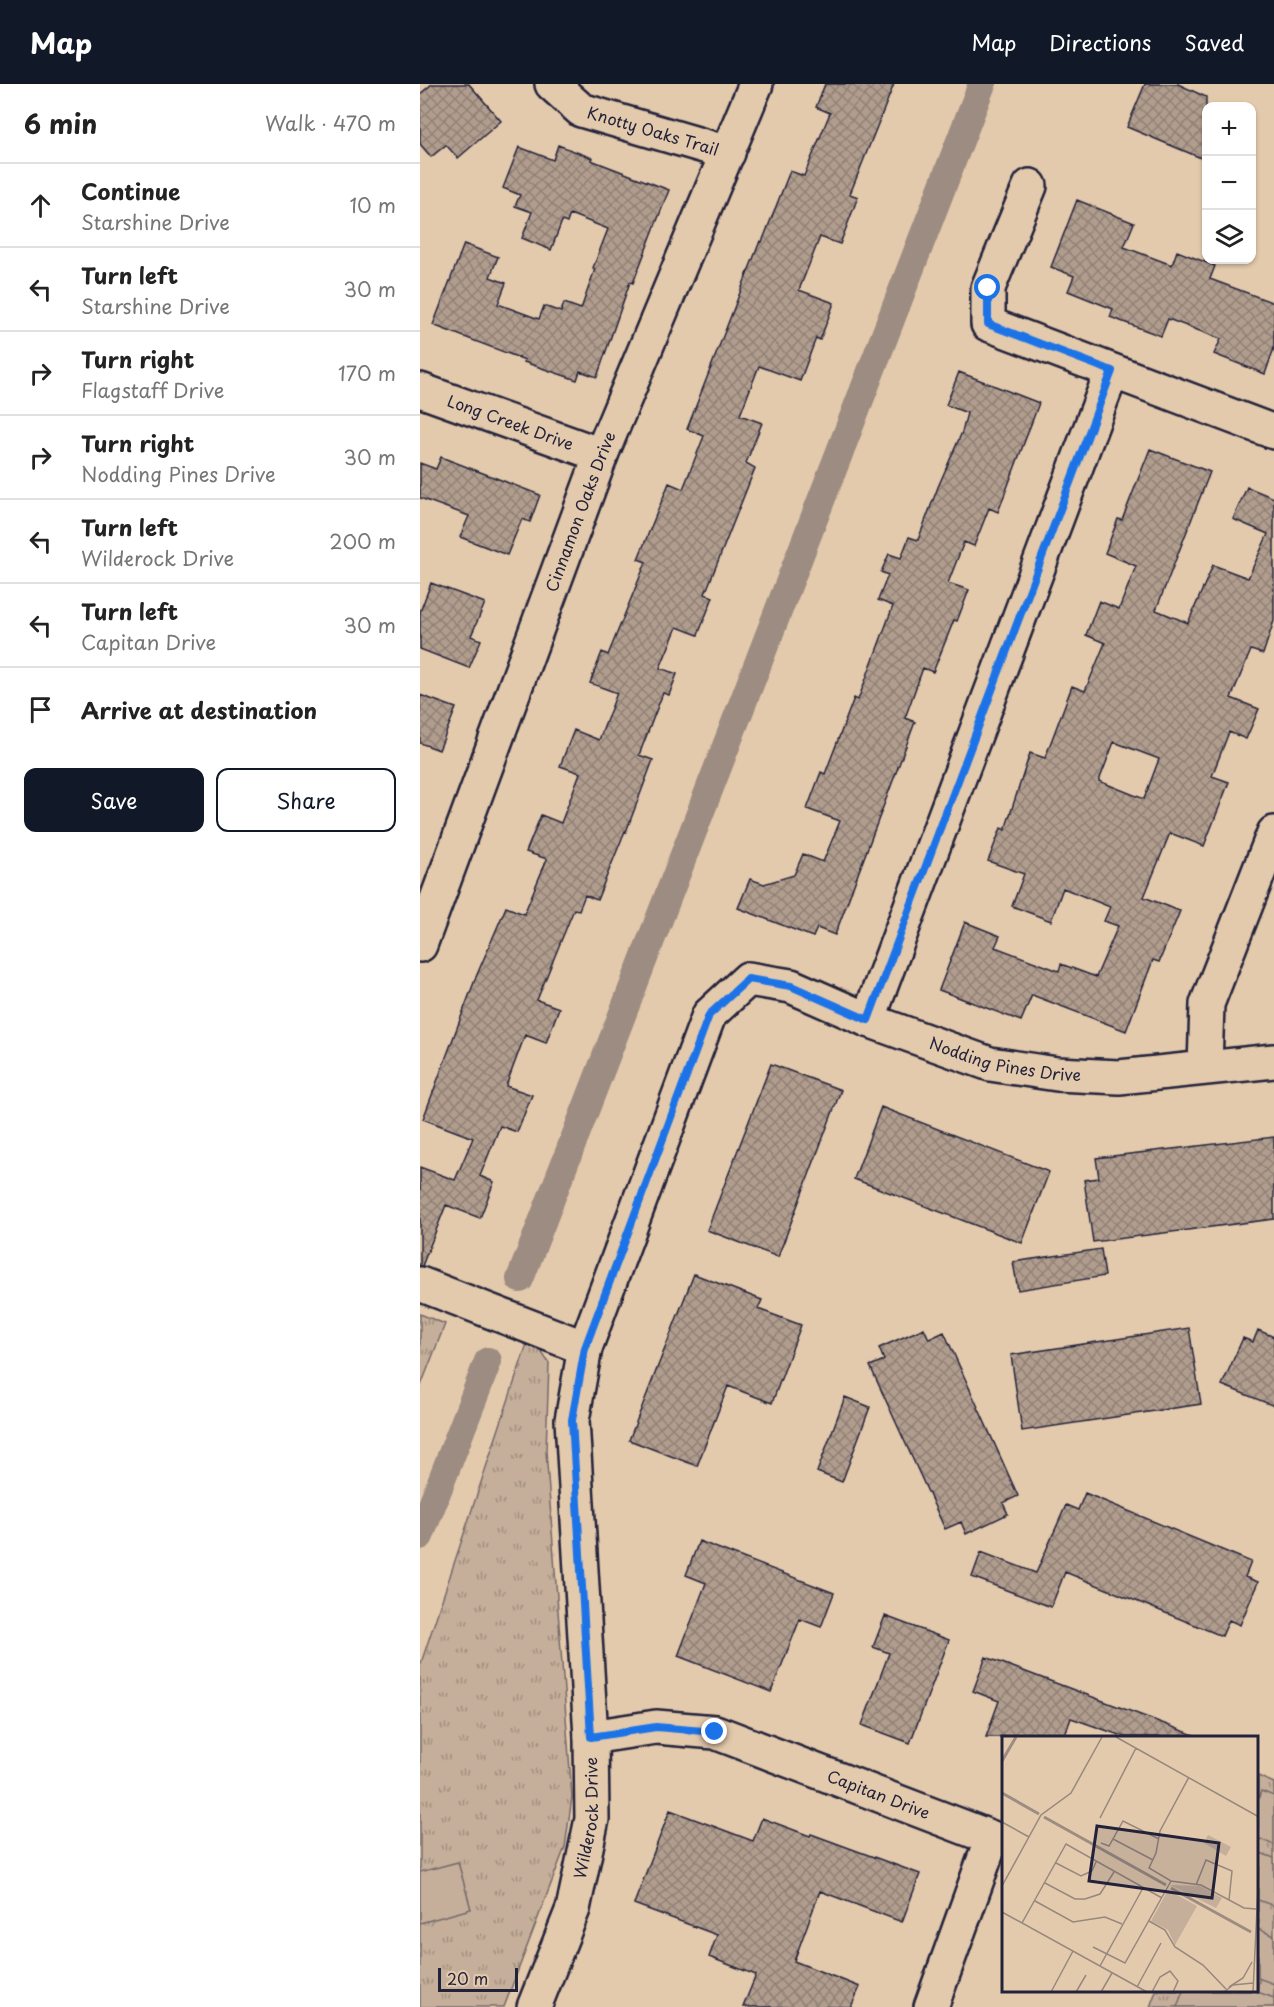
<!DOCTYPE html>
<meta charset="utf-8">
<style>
body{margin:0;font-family:"Playpen Sans",sans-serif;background:#f2f2f2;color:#222}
.controls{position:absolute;right:18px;top:18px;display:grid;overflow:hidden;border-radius:12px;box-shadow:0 2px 4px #0004}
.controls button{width:54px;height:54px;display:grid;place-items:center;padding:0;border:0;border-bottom:2px solid #e0e0e0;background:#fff;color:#222;font:30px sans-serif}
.scale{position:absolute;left:18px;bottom:15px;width:80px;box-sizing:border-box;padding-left:6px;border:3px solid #22223b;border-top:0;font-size:16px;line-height:21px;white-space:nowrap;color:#22223b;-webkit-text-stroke:4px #e4caac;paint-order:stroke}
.stop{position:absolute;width:18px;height:18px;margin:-14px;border:4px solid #1a73e8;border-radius:50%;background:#fff}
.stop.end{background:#1a73e8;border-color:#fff;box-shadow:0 2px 6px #0008}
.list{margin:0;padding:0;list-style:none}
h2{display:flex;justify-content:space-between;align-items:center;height:78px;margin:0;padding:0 24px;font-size:26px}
h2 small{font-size:20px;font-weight:400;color:#767676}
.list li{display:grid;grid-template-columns:39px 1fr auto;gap:18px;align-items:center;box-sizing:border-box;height:84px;padding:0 24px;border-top:2px solid #e0e0e0}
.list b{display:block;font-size:22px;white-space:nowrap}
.list p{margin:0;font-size:20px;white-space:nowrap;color:#767676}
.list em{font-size:20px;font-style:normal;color:#767676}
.actions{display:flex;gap:12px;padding:18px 24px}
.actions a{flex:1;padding:14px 0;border:2px solid #111827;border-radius:12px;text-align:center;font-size:21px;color:#111827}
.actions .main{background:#111827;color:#fff}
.icon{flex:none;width:33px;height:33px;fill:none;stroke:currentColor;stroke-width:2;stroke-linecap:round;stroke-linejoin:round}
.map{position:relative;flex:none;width:854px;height:1923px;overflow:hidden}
header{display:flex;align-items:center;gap:36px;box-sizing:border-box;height:84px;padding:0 30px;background:#111827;color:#fff}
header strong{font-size:28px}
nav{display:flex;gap:33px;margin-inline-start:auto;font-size:21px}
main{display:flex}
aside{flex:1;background:#fff}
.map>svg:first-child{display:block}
.grass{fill:url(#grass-tufts);stroke:#74686a;stroke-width:1.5}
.pitch{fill:#c5af9a;stroke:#74686a;stroke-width:1.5}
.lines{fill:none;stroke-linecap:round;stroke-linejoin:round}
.canal{stroke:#9d8c82;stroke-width:28}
.building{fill:url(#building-cross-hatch);stroke:#22223b;stroke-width:1.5;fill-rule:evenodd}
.minor-casing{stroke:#22223b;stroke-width:38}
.minor{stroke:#e4caac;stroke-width:33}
.route{stroke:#1a73e8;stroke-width:8}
.labels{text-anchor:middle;stroke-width:6;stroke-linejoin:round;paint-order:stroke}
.street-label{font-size:16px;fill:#22223b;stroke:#e4caac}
.inset-river{fill:none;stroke:#9d8c82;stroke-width:3}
.inset-road{fill:none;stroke:#96877f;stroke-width:1.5}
.view{fill:#22223b;fill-opacity:0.15;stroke:#22223b;stroke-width:3}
.inset-edge{fill:none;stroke:#22223b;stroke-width:3}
</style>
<header>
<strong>Map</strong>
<nav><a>Map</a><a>Directions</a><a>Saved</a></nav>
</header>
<main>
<aside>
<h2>6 min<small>Walk · 470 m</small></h2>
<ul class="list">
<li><svg class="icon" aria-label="ahead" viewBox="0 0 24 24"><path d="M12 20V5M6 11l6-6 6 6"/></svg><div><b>Continue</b><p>Starshine Drive</p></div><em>10 m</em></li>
<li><svg class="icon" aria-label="left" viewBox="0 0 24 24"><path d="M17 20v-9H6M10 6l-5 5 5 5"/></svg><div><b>Turn left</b><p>Starshine Drive</p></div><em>30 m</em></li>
<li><svg class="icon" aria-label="right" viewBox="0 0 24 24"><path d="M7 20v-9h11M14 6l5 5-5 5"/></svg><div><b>Turn right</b><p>Flagstaff Drive</p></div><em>170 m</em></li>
<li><svg class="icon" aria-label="right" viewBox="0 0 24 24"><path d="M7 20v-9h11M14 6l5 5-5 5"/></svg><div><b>Turn right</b><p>Nodding Pines Drive</p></div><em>30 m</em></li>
<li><svg class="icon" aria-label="left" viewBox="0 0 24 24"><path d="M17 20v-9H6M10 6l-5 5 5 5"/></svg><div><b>Turn left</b><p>Wilderock Drive</p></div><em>200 m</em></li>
<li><svg class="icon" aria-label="left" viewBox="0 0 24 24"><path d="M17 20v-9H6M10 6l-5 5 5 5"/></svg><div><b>Turn left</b><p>Capitan Drive</p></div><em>30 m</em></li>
<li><svg class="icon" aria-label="arrive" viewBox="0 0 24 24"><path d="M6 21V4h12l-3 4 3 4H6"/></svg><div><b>Arrive at destination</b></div></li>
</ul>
<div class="actions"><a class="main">Save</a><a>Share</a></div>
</aside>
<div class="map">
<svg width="854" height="1923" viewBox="0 0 854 1923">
<defs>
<pattern id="grass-tufts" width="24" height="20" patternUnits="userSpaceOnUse" patternTransform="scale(1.5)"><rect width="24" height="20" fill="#c5af9a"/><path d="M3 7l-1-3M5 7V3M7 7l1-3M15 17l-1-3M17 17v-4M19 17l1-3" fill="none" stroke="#a08e7f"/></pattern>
<pattern id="building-cross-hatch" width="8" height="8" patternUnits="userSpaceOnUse" patternTransform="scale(1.5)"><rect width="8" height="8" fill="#b19d8e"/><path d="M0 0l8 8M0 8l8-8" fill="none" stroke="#908075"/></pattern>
</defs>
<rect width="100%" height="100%" fill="#e4caac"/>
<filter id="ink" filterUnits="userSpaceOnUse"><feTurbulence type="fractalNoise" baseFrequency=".0167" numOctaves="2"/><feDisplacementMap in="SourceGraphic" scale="12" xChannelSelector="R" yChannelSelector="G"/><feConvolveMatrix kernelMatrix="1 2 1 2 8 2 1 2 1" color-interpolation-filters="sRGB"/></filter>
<g filter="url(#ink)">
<path class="grass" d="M0 1230 25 1240 0 1304Z
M107 1260 121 1267 129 1279 126 1367 152 1713 145 1763 84 1923H0V1582Z
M838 1692 854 1699V1923H730L736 1907 838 1906Z"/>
<path class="pitch" d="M841 1707 854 1712V1761L838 1754V1716Z
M838 1768 854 1774V1822L838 1816Z
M38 1778 51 1825 0 1839V1788Z
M838 1845 854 1852V1900L838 1894Z
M763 1907H835L854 1914V1923H757Z"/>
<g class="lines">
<path class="canal" d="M100 1195 562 0
M0 1452 68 1277"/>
</g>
<path class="building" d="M12 0H49L81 37 38 74 26 61 11 73 0 60V10Z
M405 0H474L430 110 438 113 420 160 400 153 379 206 414 219 400 256 396 254 380 297 339 282 320 331 342 339 326 379 335 384 285 510 293 513 278 551 257 543 240 584 257 590 249 611 243 609 219 671 233 676 206 748 205 747 177 816 165 811 159 826 154 825 117 916 139 924 126 959 105 951 86 1002 112 1011 97 1048 80 1042 60 1092 74 1098 60 1134 26 1121 2 1182H0V1083L35 1096 53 1054 3 1035 56 893 86 823 104 830 127 775 106 768 121 731 141 739 160 689 140 682 154 646 179 656 197 609 170 599 182 568 188 571 226 478 218 475 249 399 263 405 284 352 267 345 340 157 342 158 370 87 384 92 410 29 396 23Z
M725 0H758L786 13V76L707 43Z
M138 61 172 74 171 76 249 106 213 199 210 198 177 293 160 287 157 296 104 278 105 276 13 241 44 160 78 173 70 193 86 199 78 220 119 235 124 222 141 228 144 219 161 225 175 185 173 184 188 145 150 130 147 139 142 137 131 166 102 154 112 128 95 122 100 111 83 104 99 63 133 76Z
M657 116 714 139 704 163 752 181 757 167 795 182 790 195 854 219V264L845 290 794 270 801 255 748 235 741 252 690 233 693 225 648 207 654 192 631 183Z
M539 288 619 319 578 428 569 424 554 462 544 458 528 499 549 506 537 537 534 536 513 588 503 584 485 634 495 638 415 851 397 844 393 853 318 824 330 795 344 800 374 791 383 770 403 778 420 737 387 725 401 688 405 690 434 614 438 616 473 522 458 516 468 491 461 488 469 470 481 474 489 453 498 456 518 403 542 348 547 329 526 321Z
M730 365 790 388 736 526 768 539 793 481 828 494 848 450 813 435 827 403 854 414V537L843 570 831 566 811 614 839 625 826 655 809 648 792 692 809 698 784 762 750 749 724 813 760 827 739 878 733 876 706 947 612 911 601 937 519 906 545 838 580 852 575 863 639 887 641 880 676 893 698 842 684 837 690 823 643 804 631 837 592 822 604 790 568 777 581 744 585 746 610 669 625 674 652 602 665 607 685 559 666 551 679 517 699 525 716 482 685 469 698 435 702 436ZM694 658 739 675 724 715 679 697Z
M21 373 120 411 110 438 102 435 87 471 40 453 49 432 0 414V379L16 385Z
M11 499 65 519 51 552 61 556 49 584 0 565V528Z
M0 611 36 624 19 666 0 659Z
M351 980 421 1006 358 1173 287 1146Z
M461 1023 629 1088 602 1159 434 1095Z
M854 1053V1135L673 1158 664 1096 679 1094 676 1074Z
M681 1165 685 1192 598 1206 593 1178Z
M274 1190 342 1216 338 1225 381 1241 352 1319 308 1302 277 1382 209 1356Z
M504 1244 509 1255 524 1248 598 1412 583 1419 588 1430 546 1450 541 1438 525 1445 450 1282 464 1276 459 1264Z
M769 1244 781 1320 602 1347 591 1271Z
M838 1246 854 1253V1322L802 1301 823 1254 833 1258Z
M425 1313 450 1323 422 1398 397 1388Z
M665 1409 831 1478 825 1493 838 1498 820 1541 809 1536 802 1552 645 1488 631 1523 552 1493 561 1468 616 1489 646 1421 658 1426Z
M279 1457 414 1509 401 1543 380 1535 351 1608 258 1572 286 1499 266 1491Z
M465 1532 529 1556 490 1659 442 1641 469 1569 453 1563Z
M566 1573 774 1651V1653H705L651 1634 644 1653H566L579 1617 553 1607Z
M250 1726 333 1757 342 1734 390 1752 391 1750 500 1790 482 1838 400 1807 374 1877 440 1903 431 1923H323L336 1891 289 1873 297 1851 214 1820Z"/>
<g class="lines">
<defs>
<g id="minor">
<path id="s1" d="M132 0 161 26 308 69"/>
<path d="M610 102 568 204V240L854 348"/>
<path id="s2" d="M0 306 181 371"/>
<path id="s3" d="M0 861 181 371 336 0"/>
<path d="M448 936 692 287"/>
<path d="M785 983 787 920 854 749"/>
<path d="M0 1200 165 1264"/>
<path id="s4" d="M171 1653 236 1643 295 1648 572 1754 511 1923"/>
<path id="s5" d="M114 1923 153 1825 172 1735 171 1653 152 1336 165 1264 289 931 328 895 371 902 448 936 570 980 637 990 699 993 854 977"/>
</g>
</defs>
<use href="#minor" class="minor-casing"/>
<use href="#minor" class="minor"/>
</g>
</g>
<g class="lines" filter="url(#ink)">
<path class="route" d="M295 1648 236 1643 171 1653 152 1336 165 1264 289 931 328 895 371 902 448 936 692 287 568 240V204"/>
</g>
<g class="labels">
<g class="street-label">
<text dy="6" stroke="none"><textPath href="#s1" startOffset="114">Knotty Oaks Trail</textPath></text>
<text dy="6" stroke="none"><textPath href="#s2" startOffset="96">Long Creek Drive</textPath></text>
<text dy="6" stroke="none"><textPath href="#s3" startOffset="462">Cinnamon Oaks Drive</textPath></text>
<text dy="6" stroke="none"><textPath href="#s5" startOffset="1350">Nodding Pines Drive</textPath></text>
<text dy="6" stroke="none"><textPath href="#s4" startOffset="300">Capitan Drive</textPath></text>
<text dy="6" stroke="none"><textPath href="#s5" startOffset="198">Wilderock Drive</textPath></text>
</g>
</g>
<g transform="translate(582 1652)">
<rect width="256" height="256" fill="#e4caac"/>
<path d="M206 99 229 111 224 120 202 107ZM168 149 198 150 220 162 214 172ZM166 154 195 170 173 209 166 194 149 185Z" fill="#c5af9a"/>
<path class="inset-river" d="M0 25 14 1M0 57 37 78M42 81 164 149M169 152 249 196"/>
<path class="inset-road" d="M114 1 257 81M187 41 158 95 154 117 147 132 169 145 199 149 242 172 254 173M98 82 134 12M0 86 27 101M111 103 151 124M99 107 107 110 121 85 157 103M54 127 79 140 90 135 94 126M43 147 73 163H83L98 158 112 136M194 149 204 124 230 135 227 164M0 150 39 79 69 57 100 1M33 165 71 186 103 181 120 188M0 176 145 256M147 185 163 194 173 211 201 229 224 253M20 187 64 108 160 162M91 211 123 227 169 145M98 230 141 152M135 251 159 207M227 251 241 242 250 226M49 256 71 215M74 256 84 239M99 256 110 237M150 256 158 241 168 235 176 245 171 256M222 256 231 249 251 247M251 256 257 131"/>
<path class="view" d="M95 90 217 107 210 162 87 145Z"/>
<rect width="256" height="256" class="inset-edge"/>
</g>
</svg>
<div class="controls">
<button>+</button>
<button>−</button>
<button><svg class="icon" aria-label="layers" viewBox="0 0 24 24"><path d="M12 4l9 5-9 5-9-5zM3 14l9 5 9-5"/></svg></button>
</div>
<div class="scale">20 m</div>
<div class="stop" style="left:568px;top:204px"></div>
<div class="stop end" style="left:295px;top:1648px"></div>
</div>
</main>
